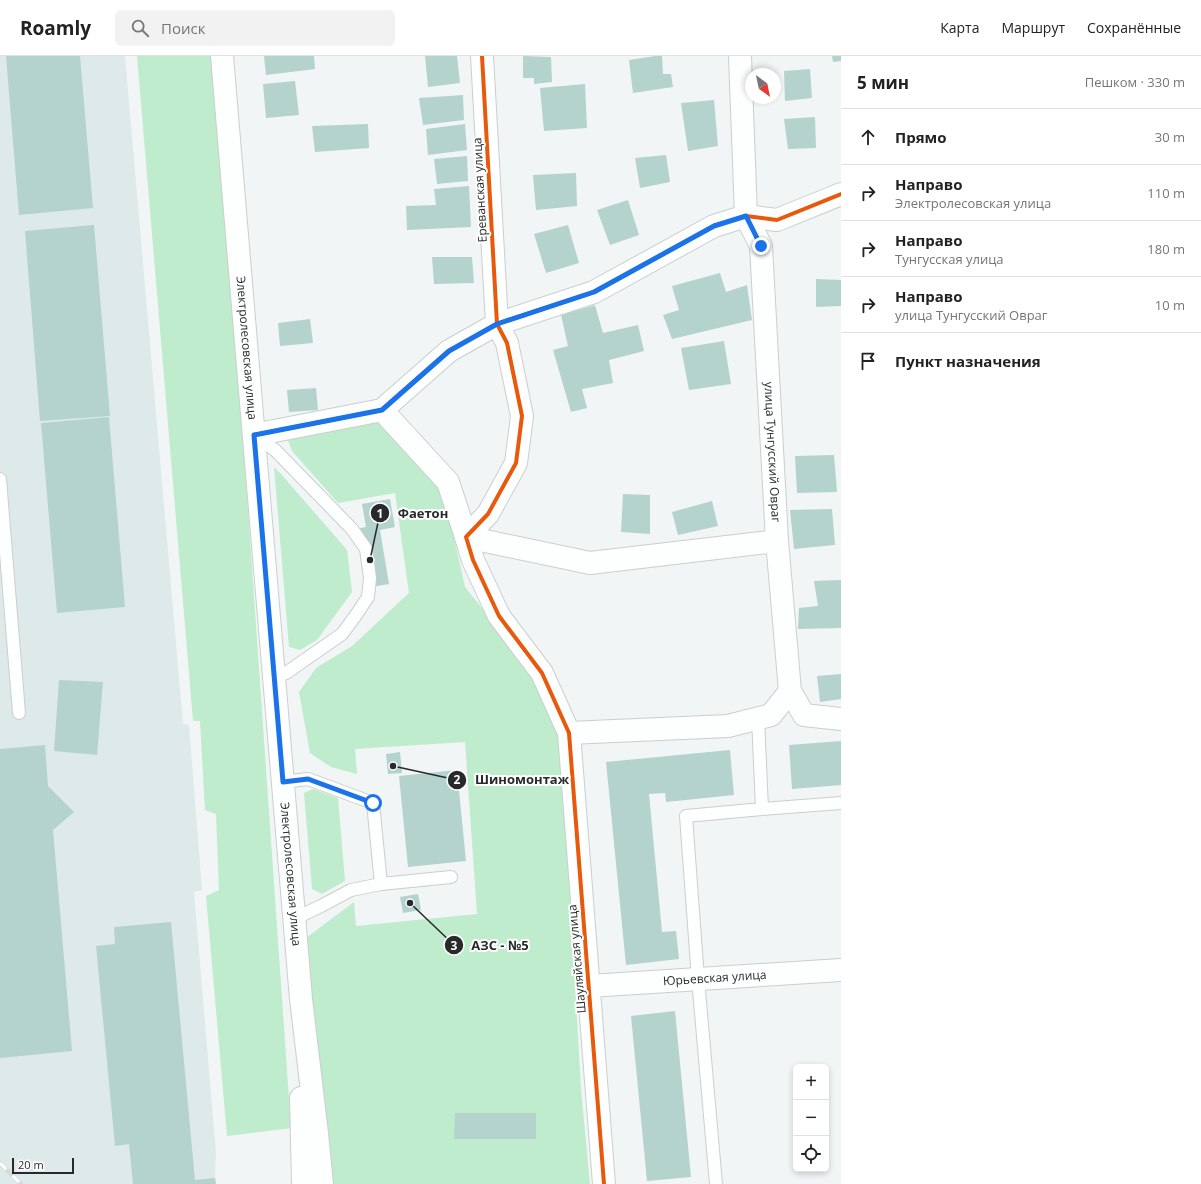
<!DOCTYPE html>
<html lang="ru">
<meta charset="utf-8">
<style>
body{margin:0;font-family:"Open Sans",sans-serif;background:#f2f2f2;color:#222}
.controls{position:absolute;right:12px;bottom:12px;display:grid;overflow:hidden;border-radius:6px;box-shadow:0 2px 6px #0003}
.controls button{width:36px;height:36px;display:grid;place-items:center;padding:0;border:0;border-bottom:1px solid #e0e0e0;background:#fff;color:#222;font:20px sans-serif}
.compass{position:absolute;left:745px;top:12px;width:36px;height:36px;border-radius:50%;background:#fff;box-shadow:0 2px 6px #0003;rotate:147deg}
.scale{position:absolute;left:12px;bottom:10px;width:62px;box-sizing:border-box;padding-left:4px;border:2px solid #27292a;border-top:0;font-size:11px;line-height:14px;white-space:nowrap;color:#27292a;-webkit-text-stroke:3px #fff;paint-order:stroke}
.stop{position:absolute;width:12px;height:12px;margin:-9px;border:3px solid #1a73e8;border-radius:50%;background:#fff}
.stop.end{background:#1a73e8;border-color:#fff;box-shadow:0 1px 4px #0008}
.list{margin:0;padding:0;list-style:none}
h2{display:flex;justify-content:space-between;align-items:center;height:52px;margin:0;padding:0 16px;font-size:17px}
h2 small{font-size:13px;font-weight:400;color:#767676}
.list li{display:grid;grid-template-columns:26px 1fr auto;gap:12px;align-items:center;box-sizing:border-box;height:56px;padding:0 16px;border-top:1px solid #e0e0e0}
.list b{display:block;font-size:15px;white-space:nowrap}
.list p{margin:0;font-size:13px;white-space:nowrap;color:#767676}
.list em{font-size:13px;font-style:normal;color:#767676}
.icon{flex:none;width:22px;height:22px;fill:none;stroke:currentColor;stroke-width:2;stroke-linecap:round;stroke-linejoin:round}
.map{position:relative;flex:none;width:841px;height:1128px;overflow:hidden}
header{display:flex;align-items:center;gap:24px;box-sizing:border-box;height:56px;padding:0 20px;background:#fff;border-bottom:1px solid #e0e0e0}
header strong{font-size:19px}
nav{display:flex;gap:22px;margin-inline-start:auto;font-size:14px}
.search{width:280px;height:36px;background:#f2f2f2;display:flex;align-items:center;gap:10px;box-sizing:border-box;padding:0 14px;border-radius:6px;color:#767676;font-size:15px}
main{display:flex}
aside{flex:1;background:#fff}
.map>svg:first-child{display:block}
.built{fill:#dee9ea}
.green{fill:#beeccd}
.building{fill:#b4d3cd}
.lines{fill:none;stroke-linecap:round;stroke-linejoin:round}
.service-casing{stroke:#cbcece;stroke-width:14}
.minor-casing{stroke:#cbcece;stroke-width:24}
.primary-casing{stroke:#cbcece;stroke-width:24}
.service{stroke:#fdfefe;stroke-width:12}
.minor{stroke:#fdfefe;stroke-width:22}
.primary{stroke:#fdfefe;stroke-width:22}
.rail-casing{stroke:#d8dada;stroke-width:4.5}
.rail{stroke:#fff;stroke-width:3;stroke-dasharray:9;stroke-linecap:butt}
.cycleway-casing{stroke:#fff;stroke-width:6}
.cycleway{stroke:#e8590c;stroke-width:4}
.route{stroke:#1a73e8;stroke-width:5}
.labels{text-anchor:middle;stroke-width:4;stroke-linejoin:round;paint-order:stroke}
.street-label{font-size:12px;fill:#27292a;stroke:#fff}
.leader{fill:none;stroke:#27292a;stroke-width:1.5}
.callout-dot{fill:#27292a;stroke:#fff;stroke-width:1.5}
.mark-label{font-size:12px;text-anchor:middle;font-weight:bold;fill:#fff}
.callout-label{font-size:13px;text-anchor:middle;font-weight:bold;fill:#27292a;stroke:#fff;stroke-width:4;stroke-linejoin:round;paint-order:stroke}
</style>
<header>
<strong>Roamly</strong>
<div class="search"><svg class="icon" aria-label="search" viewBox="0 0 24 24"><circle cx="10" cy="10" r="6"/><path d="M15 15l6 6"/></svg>Поиск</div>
<nav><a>Карта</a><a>Маршрут</a><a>Сохранённые</a></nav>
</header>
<main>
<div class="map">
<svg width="841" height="1128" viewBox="0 0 841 1128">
<rect width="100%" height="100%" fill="#f1f5f5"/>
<path class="built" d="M0 0H125L183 668 189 669 202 834 194 836 216 1097 215 1122 216 1128H0Z"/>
<path class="green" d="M137 0H213L243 382 291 1072 227 1080 206 840 219 834 216 758 205 754 200 665H193Z
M382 363 441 431 453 477 465 531 538 622 561 680 581 1033 590 1128H332L306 882 354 846 356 870 477 858 465 686 355 693 357 718 331 711 310 697 299 636 316 612 352 590 409 537 395 437 338 447 292 395 288 384 294 378Z
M274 411 282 419 347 494 352 536 317 584 300 594 289 591Z
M313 733 338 742 345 825 322 838 312 833 304 737Z"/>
<path class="building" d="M6 0H80L93 152 19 159Z
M264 0H314L315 13 266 19Z
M425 0H457L460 27 428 31Z
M523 0 551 1 552 26 534 28V22H523Z
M655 0H662L663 18H671L673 31 633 37 629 4Z
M832 0H841V5L833 6Z
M810 13 812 42 785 45 784 15Z
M295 25 299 59 266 62 263 28Z
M585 28 587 72 544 75 540 32Z
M463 39 464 64 423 69 419 42Z
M714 44 718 90 688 95 681 47Z
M815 61 816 92 788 93 784 63Z
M368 68 369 92 315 96 312 70Z
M465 68 467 94 428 99 426 73Z
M666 99 670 126 640 132 635 102Z
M467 100 468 125 437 128 434 103Z
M576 117 577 150 536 154 533 119Z
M469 130 471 171 407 174 406 150 436 149 434 133Z
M628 144 639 179 610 189 597 154Z
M94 169 110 360 40 365 25 175Z
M568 169 579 207 546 217 534 178Z
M432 201H472L474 227 434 228Z
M720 217 726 236 747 229 752 264 672 283 663 259 679 254 672 230Z
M816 223 841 224V250L816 251Z
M595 249 603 277 638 269 644 295 609 304 613 327 582 333 587 352 571 356 553 294 568 290 561 259Z
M310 263 313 287 280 290 278 267Z
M724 285 731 328 689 334 681 292Z
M316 332 318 354 289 356 287 334Z
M109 361 125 551 57 557 41 367Z
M834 399 837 436 797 437 795 400Z
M623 438 650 439V478L621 476Z
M390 443 395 471 380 474 389 528 366 532 356 473 366 471 362 448Z
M712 445 718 470 678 479 672 456Z
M832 453 835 489 794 493 790 454Z
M841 524V572L798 573 799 552 818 550 814 525Z
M841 618V643L820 646 817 620Z
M59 624 103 626 97 699 54 695Z
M841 685V729L792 733 789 689Z
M45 689 48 730 74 756 53 774 72 995 0 1002V693Z
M730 694 734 739 666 746 665 737 649 738 662 876 676 875 679 903 626 909 606 706Z
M400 696 402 717 388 718 386 698Z
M457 714 466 805 408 811 399 720Z
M418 838 421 854 403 857 400 841Z
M171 866 195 1124 215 1122 216 1128H133L129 1088 115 1090 96 890 115 888 114 871Z
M675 955 691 1121 647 1125 631 960Z
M455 1057H536V1083H454Z"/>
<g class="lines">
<defs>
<path id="service" d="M254 379 275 394 352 473 366 493 370 522 368 541 356 559 342 578 286 617 274 621
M0 423 19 657
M758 662 762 753 841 747
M283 726 308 723 373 747 381 828 351 834 321 850 294 863
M381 828 451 821
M716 1128 698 923 686 760 762 753"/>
<g id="minor">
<path d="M482 0 497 268 507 287 522 360 516 407 488 458 466 481 473 504 499 560 542 617 569 677 604 1128"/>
<path id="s1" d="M740 0 746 160 761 190 777 485 790 635"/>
<path d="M382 354 448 426 466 481 590 507 777 485"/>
<path d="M254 379 382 354 449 295 497 268 594 236 714 170 746 160 777 164 841 138"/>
<path d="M569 677 728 670 771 659 790 635 804 659 841 663"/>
<path id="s2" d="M589 930 841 914"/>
</g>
<g id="primary">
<path id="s3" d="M222 0 301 943 317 1077 322 1128"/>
<path d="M301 1042 303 1128"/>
</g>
</defs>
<use href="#service" class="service-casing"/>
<use href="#minor" class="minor-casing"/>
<use href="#primary" class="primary-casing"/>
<use href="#service" class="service"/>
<use href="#minor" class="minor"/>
<use href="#primary" class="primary"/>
<defs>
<path id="rail" d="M0 1107 21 1128"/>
</defs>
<use href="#rail" class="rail-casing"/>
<use href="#rail" class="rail"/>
<defs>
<path id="cycleway" d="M482 0 497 268 507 287 522 360 516 407 488 458 466 481 473 504 499 560 542 617 569 677 604 1128
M254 379 382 354 449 295 497 268 594 236 714 170 746 160 777 164 841 138"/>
</defs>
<use href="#cycleway" class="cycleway-casing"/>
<use href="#cycleway" class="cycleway"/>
</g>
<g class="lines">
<path class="route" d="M373 747 308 723 283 726 254 379 382 354 449 295 497 268 594 236 714 170 746 160 761 190"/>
</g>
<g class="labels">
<g class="street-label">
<text transform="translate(480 134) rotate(-93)" y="4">Ереванская улица</text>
<text dy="4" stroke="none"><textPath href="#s3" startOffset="293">Электролесовская улица</textPath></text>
<text dy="4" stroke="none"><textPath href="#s1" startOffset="400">улица Тунгусский Овраг</textPath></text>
<text dy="4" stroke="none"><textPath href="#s3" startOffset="821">Электролесовская улица</textPath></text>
<text transform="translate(577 903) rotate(-95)" y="4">Шауляйская улица</text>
<text dy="4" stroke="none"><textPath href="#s2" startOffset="126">Юрьевская улица</textPath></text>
</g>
</g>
<path class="leader" d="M370 504L380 457M393 710L457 724M410 847L454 889"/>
<g class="callout-dot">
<circle cx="370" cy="504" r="4"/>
<circle cx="393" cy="710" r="4"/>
<circle cx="410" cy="847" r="4"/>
<circle cx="380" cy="457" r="10"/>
<circle cx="457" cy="724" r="10"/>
<circle cx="454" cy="889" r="10"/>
</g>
<g class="mark-label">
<text x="380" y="462">1</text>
<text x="457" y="728">2</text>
<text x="454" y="894">3</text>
</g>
<g class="callout-label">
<text x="423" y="462">Фаетон</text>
<text x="522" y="728">Шиномонтаж</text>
<text x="500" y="894">АЗС - №5</text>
</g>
</svg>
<div class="controls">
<button>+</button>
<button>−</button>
<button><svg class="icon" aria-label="locate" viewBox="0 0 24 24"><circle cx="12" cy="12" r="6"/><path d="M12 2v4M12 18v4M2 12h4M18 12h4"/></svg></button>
</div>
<svg class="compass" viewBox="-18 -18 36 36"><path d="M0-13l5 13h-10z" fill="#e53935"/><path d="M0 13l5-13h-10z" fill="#767676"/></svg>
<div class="scale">20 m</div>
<div class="stop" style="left:373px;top:747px"></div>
<div class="stop end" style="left:761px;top:190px"></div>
</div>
<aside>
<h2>5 мин<small>Пешком · 330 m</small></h2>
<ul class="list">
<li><svg class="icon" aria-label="ahead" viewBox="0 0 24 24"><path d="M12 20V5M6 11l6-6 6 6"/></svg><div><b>Прямо</b></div><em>30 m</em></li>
<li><svg class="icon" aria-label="right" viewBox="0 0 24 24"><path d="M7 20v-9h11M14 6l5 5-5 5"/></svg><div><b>Направо</b><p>Электролесовская улица</p></div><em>110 m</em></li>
<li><svg class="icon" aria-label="right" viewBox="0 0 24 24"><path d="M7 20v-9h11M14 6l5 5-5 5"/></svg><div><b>Направо</b><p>Тунгусская улица</p></div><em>180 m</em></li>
<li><svg class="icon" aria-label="right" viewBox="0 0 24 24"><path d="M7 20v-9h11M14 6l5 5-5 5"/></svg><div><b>Направо</b><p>улица Тунгусский Овраг</p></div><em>10 m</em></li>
<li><svg class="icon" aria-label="arrive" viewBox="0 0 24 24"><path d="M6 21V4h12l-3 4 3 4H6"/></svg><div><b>Пункт назначения</b></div></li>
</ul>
</aside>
</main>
